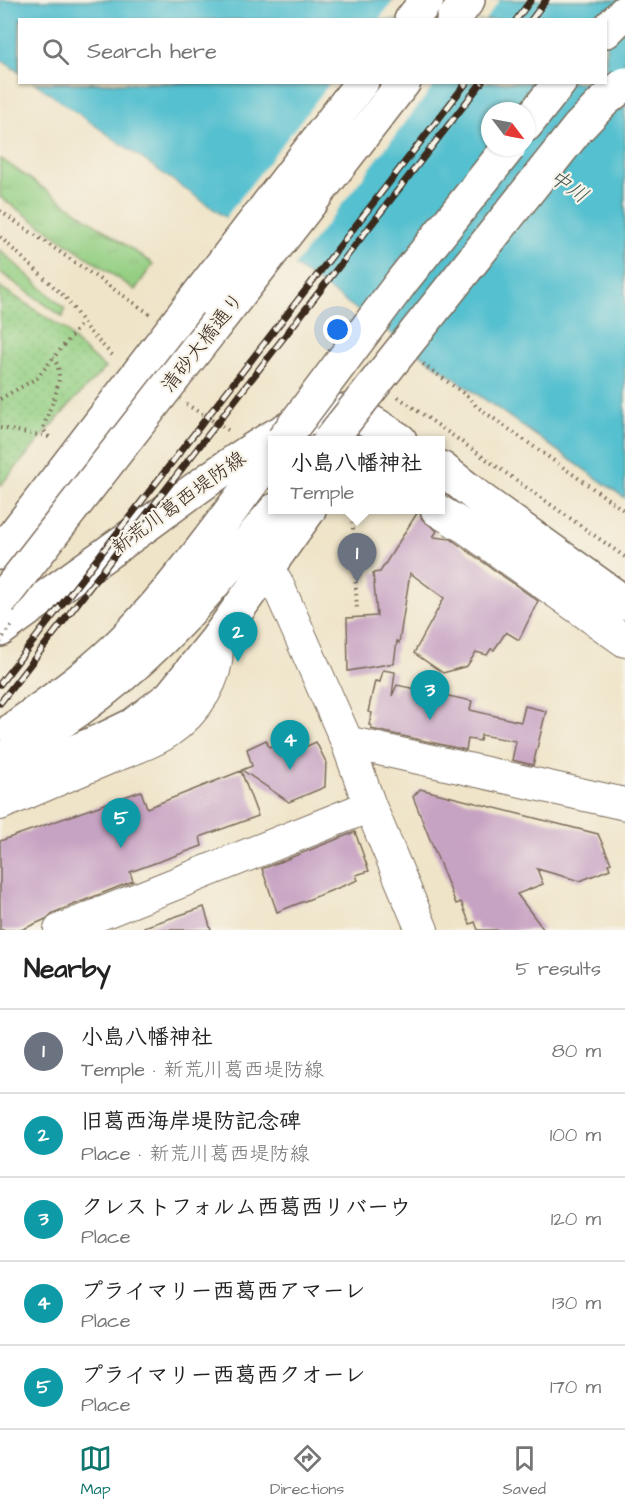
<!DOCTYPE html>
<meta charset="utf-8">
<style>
body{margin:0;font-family:"Architects Daughter","Klee One",sans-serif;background:#f2f2f2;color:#222}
.compass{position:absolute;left:481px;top:102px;width:54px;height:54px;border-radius:50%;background:#fff;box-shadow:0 2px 4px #0004;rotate:122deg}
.you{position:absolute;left:338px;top:330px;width:21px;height:21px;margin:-15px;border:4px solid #fff;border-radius:50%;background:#1a73e8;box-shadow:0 0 0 9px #1a73e833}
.badge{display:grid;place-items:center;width:39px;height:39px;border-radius:50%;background:#0f766e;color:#fff;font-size:20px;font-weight:700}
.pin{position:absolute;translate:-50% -50px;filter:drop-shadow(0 2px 3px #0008)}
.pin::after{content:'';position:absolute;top:32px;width:21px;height:18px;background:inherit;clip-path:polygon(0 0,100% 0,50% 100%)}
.popup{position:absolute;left:268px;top:436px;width:177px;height:78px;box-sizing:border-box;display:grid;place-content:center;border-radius:0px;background:#fff;filter:drop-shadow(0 2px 4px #0005);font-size:20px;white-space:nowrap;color:#767676}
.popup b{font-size:22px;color:#222}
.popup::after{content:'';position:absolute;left:50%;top:100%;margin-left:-12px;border:12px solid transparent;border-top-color:#fff}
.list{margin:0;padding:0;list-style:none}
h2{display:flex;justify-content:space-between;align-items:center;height:78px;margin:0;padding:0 24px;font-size:26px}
h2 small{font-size:20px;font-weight:400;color:#767676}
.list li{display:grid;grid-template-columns:39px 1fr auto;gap:18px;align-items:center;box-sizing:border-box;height:84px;padding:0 24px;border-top:2px solid #e0e0e0}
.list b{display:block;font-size:22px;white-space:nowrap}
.list p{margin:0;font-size:20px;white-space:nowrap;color:#767676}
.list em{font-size:20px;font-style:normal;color:#767676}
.icon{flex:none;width:33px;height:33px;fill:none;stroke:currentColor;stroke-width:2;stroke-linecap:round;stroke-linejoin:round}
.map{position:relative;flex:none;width:625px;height:930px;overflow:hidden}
.search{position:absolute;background:#fff;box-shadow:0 2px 4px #0004;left:18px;right:18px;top:18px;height:66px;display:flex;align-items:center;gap:15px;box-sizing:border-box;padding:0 21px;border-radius:0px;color:#767676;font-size:22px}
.sheet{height:498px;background:#fff}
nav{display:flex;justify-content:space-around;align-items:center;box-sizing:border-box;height:84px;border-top:2px solid #e0e0e0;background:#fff;font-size:16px;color:#767676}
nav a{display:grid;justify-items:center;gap:3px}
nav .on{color:#0f766e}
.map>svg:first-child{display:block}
.grass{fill:url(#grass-tufts);stroke:#687c50;stroke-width:1.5}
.park{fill:url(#park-dots);stroke:#687c50;stroke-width:1.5}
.water{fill:#55c0cf;stroke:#487576;stroke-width:1.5;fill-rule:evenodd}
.pier{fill:#efe4c8}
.building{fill:#c7a3c3}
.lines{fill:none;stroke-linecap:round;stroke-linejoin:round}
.minor-casing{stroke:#7a6b5a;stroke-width:34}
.major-casing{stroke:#7a6b5a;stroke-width:36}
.highway-casing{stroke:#7a6b5a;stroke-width:36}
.path{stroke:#7a6b5a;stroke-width:4;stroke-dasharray:1.5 4.5;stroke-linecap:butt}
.minor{stroke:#fff;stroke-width:32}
.major{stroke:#fff;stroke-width:33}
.highway{stroke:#fff;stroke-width:33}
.rail-casing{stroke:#3b2a1e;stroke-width:7}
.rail{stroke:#f7f3e8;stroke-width:4.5;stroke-dasharray:14;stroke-linecap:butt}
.major-bridge-casing{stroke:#7a6b5a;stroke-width:36;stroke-linecap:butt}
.highway-bridge-casing{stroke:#7a6b5a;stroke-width:36;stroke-linecap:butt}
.path-bridge{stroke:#7a6b5a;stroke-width:4;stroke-dasharray:1.5 4.5;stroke-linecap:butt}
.major-bridge{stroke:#fff;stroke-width:33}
.highway-bridge{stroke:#fff;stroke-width:33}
.labels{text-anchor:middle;stroke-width:4.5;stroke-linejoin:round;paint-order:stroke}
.street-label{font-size:20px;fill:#3b2a1e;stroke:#f7f3e8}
.water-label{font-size:21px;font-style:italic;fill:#435753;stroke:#f7f3e8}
</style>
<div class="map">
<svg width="625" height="930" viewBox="0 0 625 930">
<defs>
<pattern id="grass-tufts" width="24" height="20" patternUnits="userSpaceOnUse" patternTransform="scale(1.5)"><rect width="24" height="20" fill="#94cf83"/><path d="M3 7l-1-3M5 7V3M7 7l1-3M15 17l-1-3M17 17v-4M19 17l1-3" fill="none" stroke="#80b271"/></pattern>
<pattern id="park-dots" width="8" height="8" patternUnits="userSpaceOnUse" patternTransform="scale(1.5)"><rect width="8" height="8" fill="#94cf83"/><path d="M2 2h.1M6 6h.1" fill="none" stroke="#80b271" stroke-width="1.8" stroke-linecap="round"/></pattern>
</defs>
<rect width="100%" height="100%" fill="#f7f3e8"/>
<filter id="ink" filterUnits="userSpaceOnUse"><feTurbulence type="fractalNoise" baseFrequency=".0167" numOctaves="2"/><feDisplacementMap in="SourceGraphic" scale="12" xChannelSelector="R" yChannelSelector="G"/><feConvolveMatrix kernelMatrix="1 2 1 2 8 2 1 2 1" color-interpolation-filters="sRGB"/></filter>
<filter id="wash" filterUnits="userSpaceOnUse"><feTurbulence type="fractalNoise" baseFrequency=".008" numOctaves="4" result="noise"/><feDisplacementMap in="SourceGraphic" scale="24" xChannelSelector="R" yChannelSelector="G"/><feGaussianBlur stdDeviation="1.35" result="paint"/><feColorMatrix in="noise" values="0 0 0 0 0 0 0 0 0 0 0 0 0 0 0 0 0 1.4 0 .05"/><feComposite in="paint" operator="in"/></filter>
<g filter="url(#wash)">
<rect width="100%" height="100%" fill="#efe4c8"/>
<path class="grass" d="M0 158 153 264 135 290 0 197Z
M0 250 65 309 63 317 0 272Z"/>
<path class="park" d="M0 287 66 330 76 343 105 368 74 400 0 486Z"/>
<path class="water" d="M0 0H625V498L34 83 606 82V20H20L19 72 0 59ZM490 111H526V147H490Z"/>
<path class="pier" d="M394 0H500L485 20 379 19Z
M31 82 34 83 225 218 330 83H436L294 266 355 309 353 311Z"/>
<g id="blocks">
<path class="building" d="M419 510 422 519 437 531 433 537 451 539 455 542 538 601 519 640 506 632 494 650 491 649 487 655 476 652 467 666 443 673 414 653 444 598 410 573 399 643 397 641 394 663 348 671 347 618 377 616 373 573 380 572Z
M383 670 395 672 392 696 397 685 472 701 470 710 521 722 525 706 546 711 533 765 512 760 516 741 481 735 480 741 468 739 466 750 371 729 372 726 369 725 372 713 368 712 375 681 380 682Z
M298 735 303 748 316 742 326 762 325 787 289 802 242 770 252 766 247 749 266 740 269 747Z
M241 771 258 816 200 837 202 846 130 872 133 881 53 913 46 919 21 930H0V841L141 791 147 808Z
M420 789 598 834 611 863 608 864 610 869 580 881 537 869 543 884 517 894 544 930H478L475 922 470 924 461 902 456 904 413 797Z
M355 832 369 871 356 875 358 880 277 912 262 869Z
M204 907 211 930H145L144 927Z"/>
</g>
</g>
<g filter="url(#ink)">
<use href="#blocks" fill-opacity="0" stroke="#7a6b5a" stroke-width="1.5"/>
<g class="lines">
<defs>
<path id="minor" d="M437 510 465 527 625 641
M265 570 276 581 347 742 370 806 422 930
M347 742 625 804
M0 804C37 788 74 773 111 757 129 750 149 744 166 733 195 714 222 676 216 640
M60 930 370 806"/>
<path id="major" d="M411 20 427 0
M453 20 468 0
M216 324 404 82
M441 468 483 501 625 603
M0 553 362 82
M0 630C49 594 99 559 148 524 187 496 295 410 339 411 361 412 382 429 400 440
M0 783 102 740 133 725 170 697 216 640 309 510"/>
<path id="highway" d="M606 31 625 12
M526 125 560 82
M13 729C51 701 91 674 124 640 180 583 225 518 273 454
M0 760C66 723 128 676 180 621 214 586 244 547 275 510"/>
</defs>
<use href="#minor" class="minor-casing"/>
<use href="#major" class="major-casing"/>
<use href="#highway" class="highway-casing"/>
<path class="path" d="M0 211 150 314
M0 237 66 298 88 330 114 357
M423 364 470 398 476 406 625 511
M398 397 625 557
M0 399 37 378 82 323
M186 404 231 432
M0 428 49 437
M49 437 43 429C48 408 69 377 53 358
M352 510 357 610"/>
<use href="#minor" class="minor"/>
<use href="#major" class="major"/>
<use href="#highway" class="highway"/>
<defs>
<path id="rail" d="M516 20 531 0
M531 20 546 0
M0 684 467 82
M0 703 482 82"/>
</defs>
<use href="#rail" class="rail-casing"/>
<use href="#rail" class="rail"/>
<defs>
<path id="major-bridge" d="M0 601 216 324"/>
<path id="highway-bridge" d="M283 440 403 280 509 147
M330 440 578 128 604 101 625 84"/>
</defs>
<use href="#major-bridge" class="major-bridge-casing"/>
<use href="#highway-bridge" class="highway-bridge-casing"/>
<path class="path-bridge" d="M0 642 12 625"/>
<use href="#major-bridge" class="major-bridge"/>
<use href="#highway-bridge" class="highway-bridge"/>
</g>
</g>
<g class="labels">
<g class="street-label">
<text transform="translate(202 342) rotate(-52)" y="7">清砂大橋通り</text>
<text transform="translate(178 502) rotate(-36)" y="7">新荒川葛西堤防線</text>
</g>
<g class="water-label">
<text transform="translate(569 186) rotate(35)" y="7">中川</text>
</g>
</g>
</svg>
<svg class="compass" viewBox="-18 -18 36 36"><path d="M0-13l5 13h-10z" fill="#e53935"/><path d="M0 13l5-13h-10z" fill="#767676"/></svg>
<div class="you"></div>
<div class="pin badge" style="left:357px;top:583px;background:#6b7280">1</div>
<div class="popup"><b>小島八幡神社</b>Temple</div>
<div class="pin badge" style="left:238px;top:662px;background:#0f9aa8">2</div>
<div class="pin badge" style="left:430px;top:720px;background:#0f9aa8">3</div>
<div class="pin badge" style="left:290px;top:770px;background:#0f9aa8">4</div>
<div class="pin badge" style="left:121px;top:848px;background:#0f9aa8">5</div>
<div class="search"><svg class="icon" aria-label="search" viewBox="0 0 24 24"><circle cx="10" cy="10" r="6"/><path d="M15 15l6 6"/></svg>Search here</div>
</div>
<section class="sheet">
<h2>Nearby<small>5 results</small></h2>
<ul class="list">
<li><span class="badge" style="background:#6b7280">1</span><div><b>小島八幡神社</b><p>Temple · 新荒川葛西堤防線</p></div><em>80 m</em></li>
<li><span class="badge" style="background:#0f9aa8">2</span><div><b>旧葛西海岸堤防記念碑</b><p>Place · 新荒川葛西堤防線</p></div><em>100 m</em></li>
<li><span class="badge" style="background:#0f9aa8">3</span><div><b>クレストフォルム西葛西リバーウ</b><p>Place</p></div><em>120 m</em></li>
<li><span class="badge" style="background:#0f9aa8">4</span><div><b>プライマリー西葛西アマーレ</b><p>Place</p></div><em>130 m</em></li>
<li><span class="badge" style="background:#0f9aa8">5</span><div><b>プライマリー西葛西クオーレ</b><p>Place</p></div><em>170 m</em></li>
</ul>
</section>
<nav>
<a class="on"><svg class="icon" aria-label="map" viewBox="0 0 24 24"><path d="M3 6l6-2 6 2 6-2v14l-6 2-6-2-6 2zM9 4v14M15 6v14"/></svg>Map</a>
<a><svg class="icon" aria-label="directions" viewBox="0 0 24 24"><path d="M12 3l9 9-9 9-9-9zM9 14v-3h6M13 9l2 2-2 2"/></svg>Directions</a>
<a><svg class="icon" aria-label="saved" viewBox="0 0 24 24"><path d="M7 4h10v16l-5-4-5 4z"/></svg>Saved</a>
</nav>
